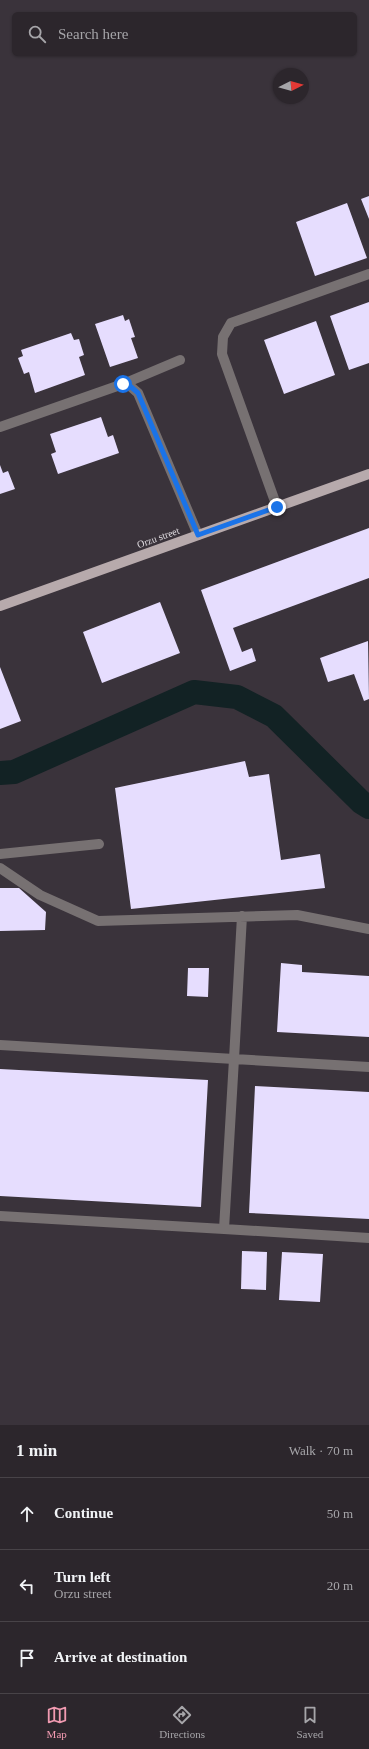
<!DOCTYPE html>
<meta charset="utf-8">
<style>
body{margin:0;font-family:"Times New Roman",serif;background:#383238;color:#f1f3f6}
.compass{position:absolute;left:273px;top:68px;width:36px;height:36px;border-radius:50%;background:#2c262c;box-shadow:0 1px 3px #0004;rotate:84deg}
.stop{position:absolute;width:12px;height:12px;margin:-9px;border:3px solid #1a73e8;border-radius:50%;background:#fff}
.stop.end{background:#1a73e8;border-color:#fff;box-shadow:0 1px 4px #0008}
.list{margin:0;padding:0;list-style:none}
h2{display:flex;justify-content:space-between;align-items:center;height:52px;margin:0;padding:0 16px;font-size:17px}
h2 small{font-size:13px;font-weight:400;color:#a6a5a9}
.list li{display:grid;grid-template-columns:26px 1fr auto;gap:12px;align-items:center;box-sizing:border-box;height:72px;padding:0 16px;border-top:1px solid #484348}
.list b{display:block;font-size:15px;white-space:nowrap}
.list p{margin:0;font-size:13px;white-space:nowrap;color:#a6a5a9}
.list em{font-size:13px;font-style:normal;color:#a6a5a9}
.icon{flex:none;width:22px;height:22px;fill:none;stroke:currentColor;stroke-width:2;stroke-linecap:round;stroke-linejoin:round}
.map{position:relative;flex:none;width:369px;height:1425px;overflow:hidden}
.search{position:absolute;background:#2c262c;box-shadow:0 1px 3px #0004;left:12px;right:12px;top:12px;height:44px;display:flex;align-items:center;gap:10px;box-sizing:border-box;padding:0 14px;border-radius:6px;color:#a6a5a9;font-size:15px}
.sheet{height:268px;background:#2c262c}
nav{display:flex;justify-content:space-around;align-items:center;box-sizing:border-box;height:56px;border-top:1px solid #484348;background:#2c262c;font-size:11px;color:#a6a5a9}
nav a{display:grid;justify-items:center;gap:2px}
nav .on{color:#f19ab1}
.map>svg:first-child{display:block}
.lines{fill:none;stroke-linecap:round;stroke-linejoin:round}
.canal{stroke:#122224;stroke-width:24}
.building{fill:#e6ddfe}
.minor{stroke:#777172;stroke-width:10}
.major{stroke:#b7aaac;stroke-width:10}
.route{stroke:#1a73e8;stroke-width:5}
.labels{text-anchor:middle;stroke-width:4;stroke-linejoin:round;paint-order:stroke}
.street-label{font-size:10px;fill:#e0dce1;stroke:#3a333b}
</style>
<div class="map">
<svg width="369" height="1425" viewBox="0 0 369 1425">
<rect width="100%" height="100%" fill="#3a333b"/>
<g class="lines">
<path class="canal" d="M0 773 14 772 194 692 237 697 274 716 361 802 369 807"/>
</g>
<path class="building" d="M369 196V219L361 199Z
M347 203 367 258 315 276 296 222Z
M369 302V363L349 370 330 316Z
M123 315 125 321 129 319 135 337 131 338 138 358 110 367 95 324Z
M316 321 335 375 284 394 264 340Z
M71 333 74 340 79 339 84 355 79 357 85 375 35 393 29 372 24 374 18 358 23 356 21 350Z
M101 417 108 437 113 435 119 453 58 474 51 454 56 452 50 434Z
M0 465 3 473 8 471 15 489 0 494Z
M369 528V578L233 628 242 652 252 648 256 661 230 671 201 590Z
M160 602 180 653 102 683 83 632Z
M368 641 369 699 364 701 354 674 328 682 320 658Z
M0 667 21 721 0 729Z
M245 761 249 777 269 774 281 860 320 854 325 888 131 909 115 788Z
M0 888H19L46 912 45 930 0 931Z
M281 963 302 965V972L369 976V1037L277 1032Z
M188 968H209L208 997 187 996Z
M0 1069 208 1080 201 1207 0 1196Z
M255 1086 369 1092V1219L249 1213Z
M242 1251 267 1252 266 1290 241 1289Z
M282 1252 323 1254 320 1302 279 1300Z"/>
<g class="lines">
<path class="minor" d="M123 384 180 360
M0 427 123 384 130 386 138 393 198 535
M277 507 222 354 223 337 231 323 369 274
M0 854 99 844
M0 868 40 895 98 921 297 915 369 929
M242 916 234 1059 369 1067
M0 1045 234 1059 224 1229 369 1238
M0 1216 224 1229"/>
<path class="major" d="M0 606 369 474"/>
</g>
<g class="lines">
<path class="route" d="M123 384 130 386 138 393 198 535 277 507"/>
</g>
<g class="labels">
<g class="street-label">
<text transform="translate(158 537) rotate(-20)" y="4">Orzu street</text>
</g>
</g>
</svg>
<svg class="compass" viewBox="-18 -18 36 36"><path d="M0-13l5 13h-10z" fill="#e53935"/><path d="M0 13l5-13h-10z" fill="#a6a5a9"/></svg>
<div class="stop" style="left:123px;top:384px"></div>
<div class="stop end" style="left:277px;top:507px"></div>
<div class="search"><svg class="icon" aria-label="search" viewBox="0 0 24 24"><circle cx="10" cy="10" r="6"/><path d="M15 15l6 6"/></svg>Search here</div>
</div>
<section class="sheet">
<h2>1 min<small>Walk · 70 m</small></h2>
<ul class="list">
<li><svg class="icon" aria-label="ahead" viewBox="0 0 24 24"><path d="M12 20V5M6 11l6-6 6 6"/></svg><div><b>Continue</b></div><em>50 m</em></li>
<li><svg class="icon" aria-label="left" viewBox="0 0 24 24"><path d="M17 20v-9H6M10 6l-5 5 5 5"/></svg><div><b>Turn left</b><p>Orzu street</p></div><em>20 m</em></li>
<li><svg class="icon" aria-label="arrive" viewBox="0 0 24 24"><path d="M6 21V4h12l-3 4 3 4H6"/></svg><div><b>Arrive at destination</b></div></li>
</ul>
</section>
<nav>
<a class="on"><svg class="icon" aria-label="map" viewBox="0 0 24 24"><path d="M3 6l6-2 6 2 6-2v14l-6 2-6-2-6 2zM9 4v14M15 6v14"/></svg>Map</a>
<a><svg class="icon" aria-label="directions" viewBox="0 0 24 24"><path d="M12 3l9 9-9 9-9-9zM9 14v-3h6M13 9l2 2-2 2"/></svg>Directions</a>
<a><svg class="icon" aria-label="saved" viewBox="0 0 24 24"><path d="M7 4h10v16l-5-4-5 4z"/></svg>Saved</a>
</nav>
